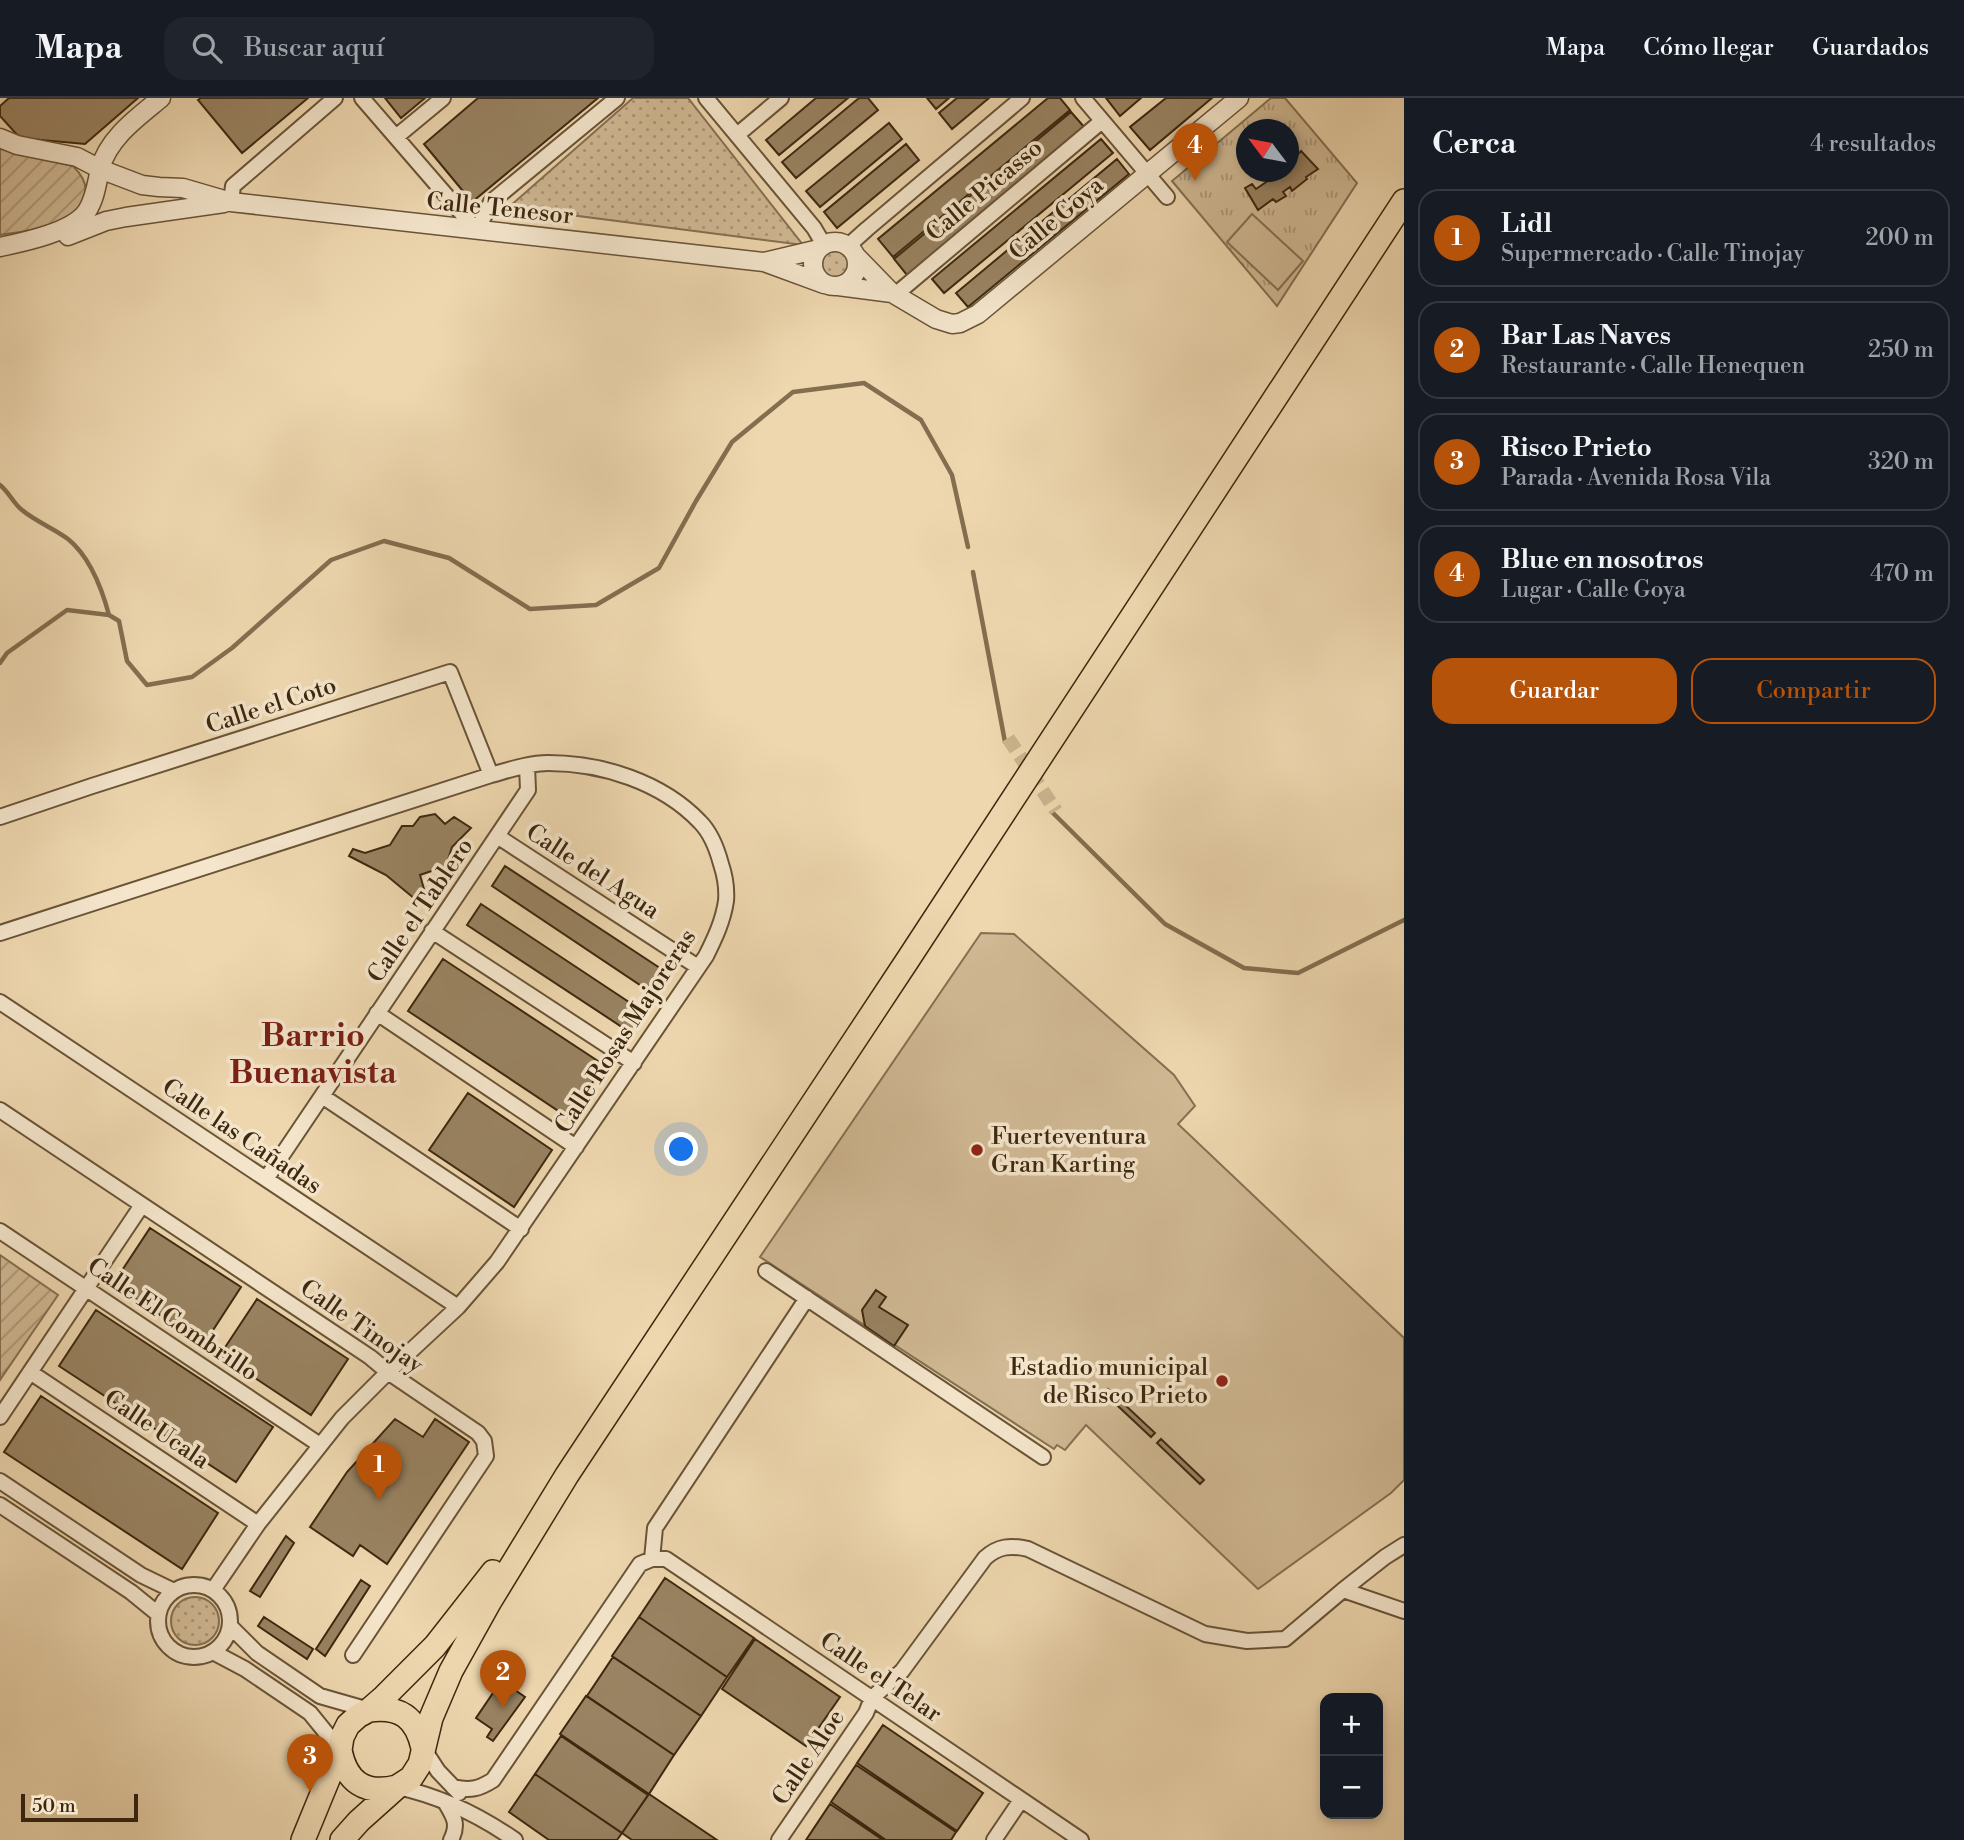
<!DOCTYPE html>
<html lang="es">
<meta charset="utf-8">
<style>
body{margin:0;font-family:"Libre Bodoni",serif;background:#20242c;color:#f1f3f6}
.controls{position:absolute;right:21px;bottom:21px;display:grid;overflow:hidden;border-radius:14px;box-shadow:0 4px 10px #0003}
.controls button{width:63px;height:63px;display:grid;place-items:center;padding:0;border:0;border-bottom:2px solid #363941;background:#171b24;color:#f1f3f6;font:35px sans-serif}
.compass{position:absolute;left:1236px;top:21px;width:63px;height:63px;border-radius:50%;background:#171b24;box-shadow:0 4px 10px #0003;rotate:302deg}
.scale{position:absolute;left:21px;bottom:18px;width:117px;box-sizing:border-box;padding-left:7px;border:4px solid #3d280f;border-top:0;font-size:19px;line-height:24px;white-space:nowrap;color:#3d280f;-webkit-text-stroke:5px #f4e5cb;paint-order:stroke}
.you{position:absolute;left:682px;top:1052px;width:24px;height:24px;margin:-18px;border:5px solid #fff;border-radius:50%;background:#1a73e8;box-shadow:0 0 0 10px #1a73e833}
.badge{display:grid;place-items:center;width:46px;height:46px;border-radius:50%;background:#b45309;color:#fff;font-size:23px;font-weight:700}
.pin{position:absolute;translate:-50% -58px;filter:drop-shadow(0 2px 4px #0008)}
.pin::after{content:'';position:absolute;top:37px;width:24px;height:21px;background:inherit;clip-path:polygon(0 0,100% 0,50% 100%)}
.list{margin:0;padding:0;list-style:none}
h2{display:flex;justify-content:space-between;align-items:center;height:91px;margin:0;padding:0 28px;font-size:30px}
h2 small{font-size:23px;font-weight:400;color:#9ea1a6}
.list li{display:grid;grid-template-columns:46px 1fr auto;gap:21px;align-items:center;box-sizing:border-box;height:98px;margin:0 14px 14px;padding:0 14px;border:2px solid #363941;border-radius:21px}
.list b{display:block;font-size:26px;white-space:nowrap}
.list p{margin:0;font-size:23px;white-space:nowrap;color:#9ea1a6}
.list em{font-size:23px;font-style:normal;color:#9ea1a6}
.actions{display:flex;gap:14px;padding:21px 28px}
.actions a{flex:1;padding:16px 0;border:2px solid #b45309;border-radius:21px;text-align:center;font-size:24px;color:#b45309}
.actions .main{background:#b45309;color:#fff}
.icon{flex:none;width:38px;height:38px;fill:none;stroke:currentColor;stroke-width:2;stroke-linecap:round;stroke-linejoin:round}
.map{position:relative;flex:none;width:1404px;height:1742px;overflow:hidden}
header{display:flex;align-items:center;gap:42px;box-sizing:border-box;height:98px;padding:0 35px;background:#171b24;border-bottom:2px solid #363941}
header strong{font-size:33px}
nav{display:flex;gap:38px;margin-inline-start:auto;font-size:24px}
.search{width:490px;height:63px;background:#20242c;display:flex;align-items:center;gap:18px;box-sizing:border-box;padding:0 24px;border-radius:21px;color:#9ea1a6;font-size:26px}
main{display:flex}
aside{flex:1;background:#171b24}
.map>svg:first-child{display:block}
.grass{fill:url(#grass-dots);stroke:#867052;stroke-width:2}
.park{fill:url(#park-tufts);stroke:#867052;stroke-width:2;fill-rule:evenodd}
.garden{fill:url(#garden-furrows);stroke:#867052;stroke-width:2}
.pitch{fill:#d0b994;stroke:#867052;stroke-width:2}
.lines{fill:none;stroke-linecap:round;stroke-linejoin:round}
.stream{stroke:#836e4f;stroke-width:4.5}
.building{fill:#998362;stroke:#3d280f;stroke-width:2}
.minor-tunnel{stroke:#cbb48f;stroke-width:14;stroke-dasharray:14 7;stroke-linecap:butt}
.minor-casing{stroke:#695437;stroke-width:18}
.tertiary-casing{stroke:#695437;stroke-width:21}
.primary-casing{stroke:#3d280f;stroke-width:26}
.minor{stroke:#f4e5cb;stroke-width:14}
.tertiary{stroke:#f4e5cb;stroke-width:18}
.primary{stroke:#eed7af;stroke-width:23}
.poi-dot{fill:#8f2418;stroke:#f4e5cb;stroke-width:2.5}
.labels{text-anchor:middle;stroke-width:7;stroke-linejoin:round;paint-order:stroke}
.street-label{font-size:24px;fill:#3d280f;stroke:#f4e5cb}
.poi-label{font-size:24px;fill:#3d280f;stroke:#f4e5cb;text-anchor:start}
.district-label{font-size:32px;font-weight:bold;fill:#7a1f14;stroke:#f4e5cb}
</style>
<header>
<strong>Mapa</strong>
<div class="search"><svg class="icon" aria-label="search" viewBox="0 0 24 24"><circle cx="10" cy="10" r="6"/><path d="M15 15l6 6"/></svg>Buscar aquí</div>
<nav><a>Mapa</a><a>Cómo llegar</a><a>Guardados</a></nav>
</header>
<main>
<div class="map">
<svg width="1404" height="1742" viewBox="0 0 1404 1742">
<defs>
<pattern id="grass-dots" width="8" height="8" patternUnits="userSpaceOnUse" patternTransform="scale(1.75)"><rect width="8" height="8" fill="#d0b994"/><path d="M2 2h.1M6 6h.1" fill="none" stroke="#aa9677" stroke-width="1.8" stroke-linecap="round"/></pattern>
<pattern id="park-tufts" width="24" height="20" patternUnits="userSpaceOnUse" patternTransform="scale(1.75)"><rect width="24" height="20" fill="#d0b994"/><path d="M3 7l-1-3M5 7V3M7 7l1-3M15 17l-1-3M17 17v-4M19 17l1-3" fill="none" stroke="#aa9677"/></pattern>
<pattern id="garden-furrows" width="10" height="10" patternUnits="userSpaceOnUse" patternTransform="scale(1.75)"><rect width="10" height="10" fill="#d0b994"/><path d="M-1 1l2-2M0 10L10 0M9 11l2-2" fill="none" stroke="#aa9677"/></pattern>
</defs>
<rect width="100%" height="100%" fill="#eed7af"/>
<filter id="stains"><feTurbulence type="fractalNoise" baseFrequency=".00286" numOctaves="4"/><feColorMatrix values="0 0 0 0 .2 0 0 0 0 .09 0 0 0 0 .02 0 0 0 .5 -.17"/></filter>
<radialGradient id="worn" r=".72"><stop offset=".6" stop-color="#630" stop-opacity="0"/><stop offset="1" stop-color="#630" stop-opacity=".3"/></radialGradient>
<path class="grass" d="M633 0H688L803 147 509 109Z
M822 166a13 13 0 1 1 26 0a13 13 0 1 1-26 0Z
M171 1523a24 24 0 1 1 48 0a24 24 0 1 1-48 0Z"/>
<path class="park" d="M1271 0H1285L1357 85 1277 208 1172 83ZM1246 32H1288V74H1246Z"/>
<path class="garden" d="M0 51 73 68C81 76 88 86 85 97 75 131 30 132 0 137Z
M0 1157 58 1197 0 1282Z"/>
<path class="pitch" d="M1252 116 1303 163 1278 192 1227 144Z
M981 835 1014 836 1174 977 1195 1008 1178 1026 1404 1240V1382L1391 1395 1258 1491 1086 1327 1065 1352 1057 1347 1054 1351 760 1159Z"/>
<g class="lines">
<path class="stream" d="M0 387C9 394 13 405 22 412 35 423 53 430 68 441 89 458 102 491 109 517
M973 474 1005 644
M0 565 7 555 67 512 109 517 119 523 127 563 147 587 192 579 232 550 331 462 384 443 449 460 530 511 596 507 659 470 696 403 732 344 793 294 864 285 921 322 952 377 968 449
M1053 715 1165 826 1244 870 1298 875 1404 822"/>
</g>
<path class="building" d="M9 0H138L85 46 20 40 0 18V8Z
M201 0H308L242 55 198 2Z
M385 0H425L401 20Z
M478 0H598L472 104 424 46Z
M816 0H848L779 57 766 42Z
M859 0H868L878 12 796 80 782 64Z
M927 0H949L936 11Z
M957 0H989L952 31 939 15Z
M1048 0H1060L1070 12 893 159 878 141Z
M1106 0H1141L1120 18Z
M1166 0H1212L1150 52 1130 29Z
M1071 14 1085 30 907 177 894 161Z
M889 25 902 41 820 109 806 93Z
M1101 41 1113 55 944 195 932 181Z
M906 46 919 62 837 130 824 114Z
M1301 53 1318 71 1306 79 1307 81 1292 93 1290 89 1283 94 1286 98 1276 104 1273 101 1258 112 1245 90 1252 86 1256 91 1272 80V78L1276 74H1288V58L1290 60H1294Z
M1117 61 1129 76 968 209 956 195Z
M435 716 445 726 454 719 471 730 452 749 446 768 420 777 426 798 421 806 386 777 349 758 353 751 365 755 390 747 402 728H413L420 719Z
M505 768 669 876 655 897 492 788Z
M481 806 644 914 631 935 467 827Z
M443 861 604 967 569 1020 408 913Z
M468 995 552 1052 514 1109 429 1052Z
M150 1130 241 1189 204 1246 113 1186Z
M876 1192 886 1199 879 1209 908 1227 894 1248 865 1228 862 1212Z
M257 1201 348 1261 311 1317 220 1257Z
M96 1212 273 1329 236 1384 59 1268Z
M1108 1291 1155 1335 1151 1339 1104 1295Z
M41 1298 218 1415 182 1471 4 1354Z
M395 1321 423 1339 435 1321 469 1344 387 1466 360 1447 353 1458 310 1429 347 1374Z
M1161 1341 1204 1382 1200 1386 1157 1345Z
M286 1438 294 1445 260 1499 250 1493Z
M665 1480 754 1540 727 1579 639 1519Z
M361 1482 370 1488 325 1558 316 1551Z
M264 1519 313 1551 307 1561 258 1528Z
M639 1519 727 1579 701 1618 612 1558Z
M755 1541 840 1599 806 1648 722 1591Z
M613 1559 701 1618 674 1657 587 1598Z
M508 1573 521 1582 515 1592 525 1599 493 1643 487 1639 492 1631 476 1620Z
M586 1598 674 1657 649 1696 560 1636Z
M883 1627 983 1695 957 1733 857 1665Z
M561 1638 648 1697 622 1735 535 1676Z
M856 1667 956 1734 951 1742H886L831 1704Z
M535 1676 622 1735 617 1742H549L509 1714Z
M649 1696 717 1742H632L622 1735Z
M830 1706 883 1742H806Z"/>
<g class="lines">
<path class="minor-tunnel" d="M1008 640 1056 713"/>
<defs>
<path id="minor" d="M362 0 477 133 491 104 617 0
M706 0 814 130 824 147
M1083 0 1167 99
M737 37 781 0
M396 39 443 0
M231 104 233 88 335 0
M848 148 867 131 1022 0
M895 197 1102 23
M0 719 92 688 450 574 491 677
M497 738 698 869
M432 833 634 965
M0 835 491 677C509 672 529 665 548 665 602 665 662 684 700 724 711 735 717 751 721 766 725 778 727 791 726 803 723 823 715 840 706 858L497 1164 458 1209 388 1274 342 1320 258 1426 213 1492
M0 904 458 1209
M377 915 576 1049
M322 998 521 1131
M0 1012 370 1259 388 1274 478 1335 484 1343 486 1358 353 1557
M266 1081 528 692 527 668
M0 1133 320 1347
M766 1173 1043 1359
M30 1274 258 1426
M0 1319 142 1107
M0 1383 141 1477 174 1493
M0 1407 131 1494 158 1516
M652 1461 655 1430 807 1200
M158 1523a36 36 0 1 1 72 0a36 36 0 1 1-72 0Z
M1343 1492 1404 1513
M230 1528 257 1555 320 1598 369 1612
M213 1554 245 1571 310 1615 340 1652
M423 1650 438 1673 459 1695
M397 1689C440 1698 479 1717 515 1742
M453 1689C470 1693 479 1691 493 1682L640 1466 652 1461H666L1081 1742
M445 1704C454 1719 459 1726 451 1742
M779 1742 866 1615 872 1600 902 1573 985 1460C998 1448 1011 1447 1028 1451L1205 1536 1247 1543 1285 1541 1343 1492 1385 1459 1404 1447
M994 1742 1021 1702"/>
<path id="tertiary" d="M161 0C138 19 108 40 100 71L142 87 159 89 183 90 231 104 764 164 824 186
M0 40 17 47 77 59 100 71C97 85 95 101 87 113 73 134 24 144 0 149
M68 138 106 123 126 119 224 105
M813 166a22 22 0 1 1 44 0a22 22 0 1 1-44 0Z
M856 158 892 195 936 221 952 226 960 225 978 216 1239 0
M764 164 819 151
M838 188 892 195"/>
<path id="primary" d="M369 1612C400 1608 416 1619 423 1650
M340 1652C346 1684 365 1697 397 1689
M303 1742 340 1652 342 1639 348 1627 358 1618 369 1612 384 1599 435 1548 493 1474
M342 1742 359 1723 397 1689 411 1680 420 1666 431 1620 451 1573 490 1503 567 1377 907 863 1404 103"/>
</defs>
<use href="#minor" class="minor-casing"/>
<use href="#tertiary" class="tertiary-casing"/>
<use href="#primary" class="primary-casing"/>
<use href="#minor" class="minor"/>
<use href="#tertiary" class="tertiary"/>
<use href="#primary" class="primary"/>
</g>
<g class="poi-dot">
<circle cx="977" cy="1052" r="7"/>
<circle cx="1222" cy="1283" r="7"/>
</g>
<g class="labels">
<g class="street-label">
<text transform="translate(984 92) rotate(-40)" y="8">Calle Picasso</text>
<text transform="translate(500 110) rotate(6)" y="8">Calle Tenesor</text>
<text transform="translate(1056 120) rotate(-40)" y="8">Calle Goya</text>
<text transform="translate(271 607) rotate(-18)" y="8">Calle el Coto</text>
<text transform="translate(593 773) rotate(33)" y="8">Calle del Agua</text>
<text transform="translate(420 812) rotate(-56)" y="8">Calle el Tablero</text>
<text transform="translate(625 933) rotate(-57)" y="8">Calle Rosas Majoreras</text>
<text transform="translate(242 1038) rotate(34)" y="8">Calle las Cañadas</text>
<text transform="translate(173 1221) rotate(34)" y="8">Calle El Combrillo</text>
<text transform="translate(362 1228) rotate(35)" y="8">Calle Tinojay</text>
<text transform="translate(157 1331) rotate(34)" y="8">Calle Ucala</text>
<text transform="translate(881 1579) rotate(34)" y="8">Calle el Telar</text>
<text transform="translate(808 1659) rotate(-56)" y="8">Calle Aloe</text>
</g>
<g class="poi-label">
<text x="991" y="1046">Fuerteventura<tspan x="991" dy="28">Gran Karting</tspan></text>
<text x="1208" y="1277" text-anchor="end">Estadio municipal<tspan x="1208" dy="28">de Risco Prieto</tspan></text>
</g>
<g class="district-label">
<text x="313" y="948">Barrio<tspan x="313" dy="37">Buenavista</tspan></text>
</g>
</g>
<rect width="100%" height="100%" filter="url(#stains)"/>
<rect width="100%" height="100%" fill="url(#worn)"/>
</svg>
<div class="controls">
<button>+</button>
<button>−</button>
</div>
<svg class="compass" viewBox="-18 -18 36 36"><path d="M0-13l5 13h-10z" fill="#e53935"/><path d="M0 13l5-13h-10z" fill="#9ea1a6"/></svg>
<div class="scale">50 m</div>
<div class="you"></div>
<div class="pin badge" style="left:379px;top:1402px">1</div>
<div class="pin badge" style="left:503px;top:1610px">2</div>
<div class="pin badge" style="left:310px;top:1694px">3</div>
<div class="pin badge" style="left:1195px;top:83px">4</div>
</div>
<aside>
<h2>Cerca<small>4 resultados</small></h2>
<ul class="list">
<li><span class="badge">1</span><div><b>Lidl</b><p>Supermercado · Calle Tinojay</p></div><em>200 m</em></li>
<li><span class="badge">2</span><div><b>Bar Las Naves</b><p>Restaurante · Calle Henequen</p></div><em>250 m</em></li>
<li><span class="badge">3</span><div><b>Risco Prieto</b><p>Parada · Avenida Rosa Vila</p></div><em>320 m</em></li>
<li><span class="badge">4</span><div><b>Blue en nosotros</b><p>Lugar · Calle Goya</p></div><em>470 m</em></li>
</ul>
<div class="actions"><a class="main">Guardar</a><a>Compartir</a></div>
</aside>
</main>
